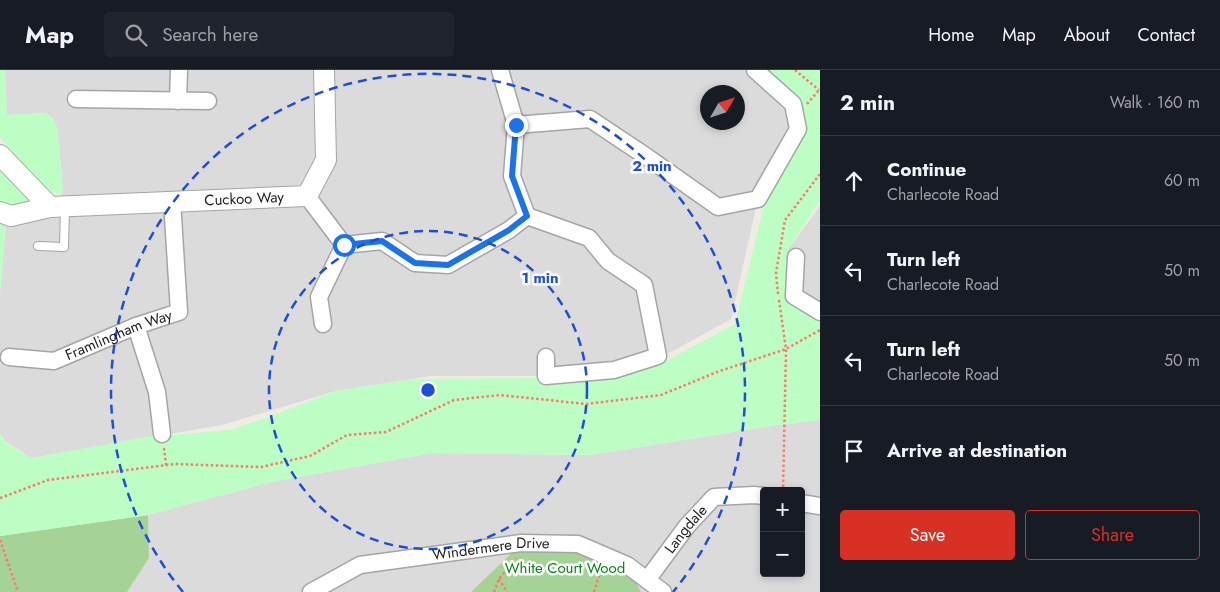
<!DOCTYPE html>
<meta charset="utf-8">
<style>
body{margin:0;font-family:Jost,sans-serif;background:#20242c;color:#f1f3f6}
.controls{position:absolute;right:15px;bottom:15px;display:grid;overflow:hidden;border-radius:5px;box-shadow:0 2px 8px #0003}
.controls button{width:45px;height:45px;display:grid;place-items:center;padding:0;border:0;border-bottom:1px solid #363941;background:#171b24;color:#f1f3f6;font:25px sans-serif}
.compass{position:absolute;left:700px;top:15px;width:45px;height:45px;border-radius:50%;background:#171b24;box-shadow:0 2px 8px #0003;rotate:51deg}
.stop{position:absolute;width:15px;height:15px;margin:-11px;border:4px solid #1a73e8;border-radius:50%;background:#fff}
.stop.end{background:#1a73e8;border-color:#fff;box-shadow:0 1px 5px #0008}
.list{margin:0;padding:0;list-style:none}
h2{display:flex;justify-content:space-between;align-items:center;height:65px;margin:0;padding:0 20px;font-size:21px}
h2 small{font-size:16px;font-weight:400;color:#9ea1a6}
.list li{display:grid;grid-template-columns:32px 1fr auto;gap:15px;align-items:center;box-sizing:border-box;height:90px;padding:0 20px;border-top:1px solid #363941}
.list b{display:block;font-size:19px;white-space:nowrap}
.list p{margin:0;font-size:16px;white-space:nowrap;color:#9ea1a6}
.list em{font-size:16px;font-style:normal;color:#9ea1a6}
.actions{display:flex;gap:10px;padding:15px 20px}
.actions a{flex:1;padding:11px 0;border:1px solid #d93025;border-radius:5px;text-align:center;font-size:18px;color:#d93025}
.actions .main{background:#d93025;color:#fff}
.icon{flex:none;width:28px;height:28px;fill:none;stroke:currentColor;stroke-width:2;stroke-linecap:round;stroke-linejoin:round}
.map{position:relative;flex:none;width:820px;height:522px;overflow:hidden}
header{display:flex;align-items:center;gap:30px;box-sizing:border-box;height:70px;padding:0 25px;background:#171b24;border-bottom:1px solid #363941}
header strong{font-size:24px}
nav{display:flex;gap:28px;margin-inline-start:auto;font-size:18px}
.search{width:350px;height:45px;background:#20242c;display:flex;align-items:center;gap:12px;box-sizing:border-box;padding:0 18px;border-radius:5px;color:#9ea1a6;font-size:19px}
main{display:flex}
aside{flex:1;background:#171b24}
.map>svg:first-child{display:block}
.residential{fill:#dcdbdb;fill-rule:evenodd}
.forest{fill:#a5d395}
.park{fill:#bdfec4}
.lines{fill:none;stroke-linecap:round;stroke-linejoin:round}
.service-casing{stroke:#a5a5a5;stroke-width:10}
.minor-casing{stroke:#a5a5a5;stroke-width:19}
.tertiary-casing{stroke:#a5a5a5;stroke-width:22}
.path{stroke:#ff7a66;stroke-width:2.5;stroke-dasharray:2.5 2.5;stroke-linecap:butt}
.service{stroke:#fff;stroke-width:8}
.minor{stroke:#fff;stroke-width:16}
.tertiary{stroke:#fff;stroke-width:20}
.route{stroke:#1a73e8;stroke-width:6}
.ring{fill:none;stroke:#1d4ed8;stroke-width:2.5;stroke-dasharray:9 6}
.labels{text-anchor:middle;stroke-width:5;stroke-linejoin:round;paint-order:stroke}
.street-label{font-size:15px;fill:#1e1e1e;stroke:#fff}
.park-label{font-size:15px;fill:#038612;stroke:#fff}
.centre{fill:#1d4ed8;stroke:#fff;stroke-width:2.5}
.ring-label{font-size:15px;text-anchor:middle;font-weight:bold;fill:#1d4ed8;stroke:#fff;stroke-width:5;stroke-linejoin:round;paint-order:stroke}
</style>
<header>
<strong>Map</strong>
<div class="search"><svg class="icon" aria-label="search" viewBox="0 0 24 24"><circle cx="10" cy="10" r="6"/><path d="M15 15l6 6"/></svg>Search here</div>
<nav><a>Home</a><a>Map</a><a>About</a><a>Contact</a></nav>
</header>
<main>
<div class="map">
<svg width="820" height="522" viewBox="0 0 820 522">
<rect width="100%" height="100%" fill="#f0ece4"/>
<path class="residential" d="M5 0H755L793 34 798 59 758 129 731 249 671 282 614 300 546 306H431L336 321 222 355 31 388 5 371 0 363V223L7 143 45 135 61 125 63 117 57 58 53 48 45 43 7 45ZM708 22H738V52H708Z
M820 136V248L786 226 789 178Z
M820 350V522H641L627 495 522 473 471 522H127L149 488 148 445 271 412 432 383 591 385 777 355ZM764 421H801V503H764Z"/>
<path class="forest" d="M148 445 149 488 127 522H0V466Z
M522 473 578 474 627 495 641 522H471Z"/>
<path class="park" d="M0 0H5L7 45 45 43 53 48 57 58 63 117 61 125 46 120 0 68Z
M764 0H818L820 1V130L789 178 786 226 820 248V350L777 355 591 385 432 383 271 412 148 445 0 466V363L5 372 31 388 146 367 229 360 263 349 336 321 412 309 618 307 662 293 735 254 765 132 803 58Z
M0 88 45 135 7 143 0 223Z"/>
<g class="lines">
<defs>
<path id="service" d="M38 176 64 177 65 138"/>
<g id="minor">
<path d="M76 29 208 31"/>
<path d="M178 31 179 0"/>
<path d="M516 55 590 49 647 87 718 137 758 129 798 59 793 34 755 0"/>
<path d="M307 126 344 175 382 171 415 193 448 195 509 160 527 146 512 106 516 55 500 0"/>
<path d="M527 146 589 168 608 191 644 215 658 286 614 300 546 306V287"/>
<path d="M796 187 794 226 820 242"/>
<path d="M323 254 319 227 344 175"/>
<path d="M136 256 157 322 162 364"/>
<path id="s1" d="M9 287 54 291 136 256 179 242 172 131"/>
<path d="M801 433 820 436"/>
<path id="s2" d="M647 510 687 456 714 427 754 425 764 426"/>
<path id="s3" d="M311 522 360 495 521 473 578 474 627 495 663 522"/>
</g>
<g id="tertiary">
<path d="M0 85 50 137"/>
<path id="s4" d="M0 142 11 146 50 137 307 126 326 90 324 0"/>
</g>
</defs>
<use href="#service" class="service-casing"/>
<use href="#minor" class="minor-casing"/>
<use href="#tertiary" class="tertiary-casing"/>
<path class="path" d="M795 0 819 20
M807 34 819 20
M778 224 776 203 785 150 820 104
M779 230 786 279 783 421
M164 378 166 395
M0 428 48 410 175 394 261 397 310 386 347 365 386 362 454 330 500 325 586 334 661 325 717 302 786 279 820 260
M0 470 18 522
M499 509 507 522
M494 522 499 509 516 488
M594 522 601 499"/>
<use href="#service" class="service"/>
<use href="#minor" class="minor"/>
<use href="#tertiary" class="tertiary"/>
</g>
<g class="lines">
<path class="route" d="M344 175 382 171 415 193 448 195 509 160 527 146 512 106 516 55"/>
</g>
<g class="ring">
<circle cx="428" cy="320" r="159"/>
<path d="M183 522A317 317 0 1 1 673 522"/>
</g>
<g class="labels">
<g class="street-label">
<text dy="5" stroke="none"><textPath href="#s4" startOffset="246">Cuckoo Way</textPath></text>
<text dy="5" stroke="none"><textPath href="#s1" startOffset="115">Framlingham Way</textPath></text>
<text dy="5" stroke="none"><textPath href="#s2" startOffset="64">Langdale</textPath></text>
<text dy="5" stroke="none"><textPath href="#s3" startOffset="188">Windermere Drive</textPath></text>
</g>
<g class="park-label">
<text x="565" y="503">White Court Wood</text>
</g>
</g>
<circle cx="428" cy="320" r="8" class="centre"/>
<g class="ring-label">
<text x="652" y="101">2 min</text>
<text x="540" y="213">1 min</text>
</g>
</svg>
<div class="controls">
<button>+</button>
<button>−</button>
</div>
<svg class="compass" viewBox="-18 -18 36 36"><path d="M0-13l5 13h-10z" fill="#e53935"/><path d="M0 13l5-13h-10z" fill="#9ea1a6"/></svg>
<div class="stop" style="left:344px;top:175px"></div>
<div class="stop end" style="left:516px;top:55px"></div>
</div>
<aside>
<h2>2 min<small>Walk · 160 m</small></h2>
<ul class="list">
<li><svg class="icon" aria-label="ahead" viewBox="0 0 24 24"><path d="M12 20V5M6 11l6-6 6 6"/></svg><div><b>Continue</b><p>Charlecote Road</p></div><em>60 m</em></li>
<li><svg class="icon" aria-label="left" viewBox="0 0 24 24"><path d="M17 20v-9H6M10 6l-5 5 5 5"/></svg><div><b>Turn left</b><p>Charlecote Road</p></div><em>50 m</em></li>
<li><svg class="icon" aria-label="left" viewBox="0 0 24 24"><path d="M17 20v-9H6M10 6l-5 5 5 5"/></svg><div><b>Turn left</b><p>Charlecote Road</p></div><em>50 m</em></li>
<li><svg class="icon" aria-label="arrive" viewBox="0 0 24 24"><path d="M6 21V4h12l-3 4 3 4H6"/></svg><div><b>Arrive at destination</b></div></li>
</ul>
<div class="actions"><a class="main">Save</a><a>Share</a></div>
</aside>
</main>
